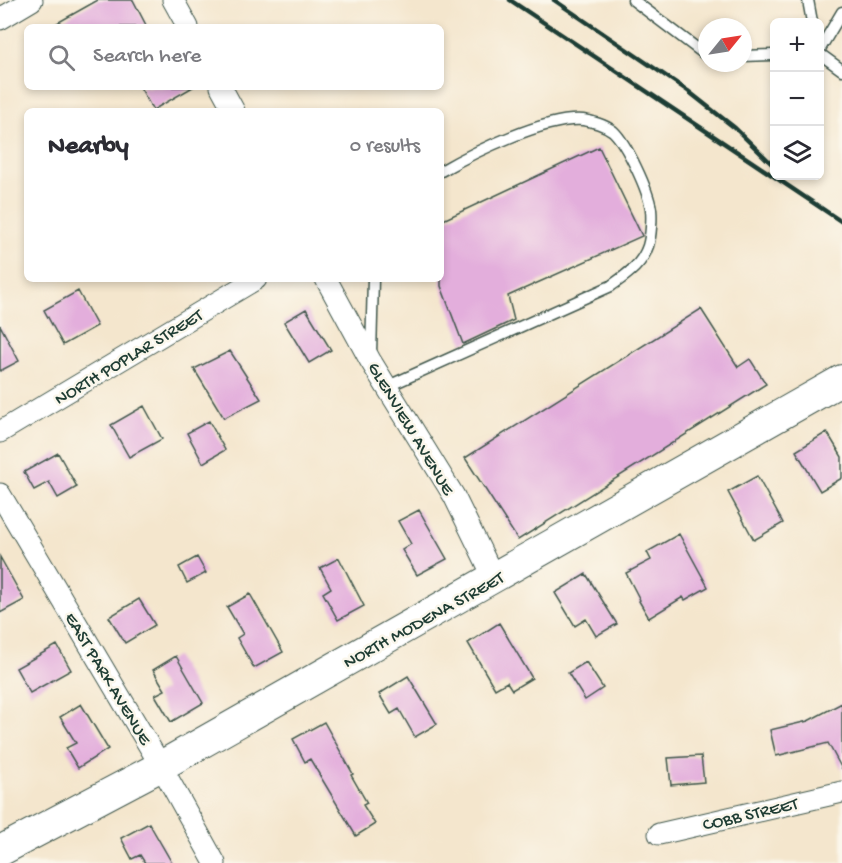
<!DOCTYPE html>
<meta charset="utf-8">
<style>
body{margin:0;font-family:"Gochi Hand",sans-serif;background:#f7f7f7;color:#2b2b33}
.controls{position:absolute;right:18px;top:18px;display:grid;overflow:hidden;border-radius:9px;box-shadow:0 3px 9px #0003}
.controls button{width:54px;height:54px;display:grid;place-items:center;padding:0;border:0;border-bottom:2px solid #e1e1e2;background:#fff;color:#2b2b33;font:30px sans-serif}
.compass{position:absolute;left:698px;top:18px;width:54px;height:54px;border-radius:50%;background:#fff;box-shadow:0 3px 9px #0003;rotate:60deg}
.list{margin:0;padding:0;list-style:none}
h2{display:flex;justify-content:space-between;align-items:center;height:78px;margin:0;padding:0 24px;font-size:26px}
h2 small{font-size:20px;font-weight:400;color:#7c7c81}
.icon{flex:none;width:33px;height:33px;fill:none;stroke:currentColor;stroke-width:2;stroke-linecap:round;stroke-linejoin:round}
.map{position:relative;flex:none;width:842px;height:863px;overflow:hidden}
.search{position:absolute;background:#fff;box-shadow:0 3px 9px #0003;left:24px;top:24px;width:420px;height:66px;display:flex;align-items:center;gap:15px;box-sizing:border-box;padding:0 21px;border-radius:9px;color:#7c7c81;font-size:22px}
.panel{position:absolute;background:#fff;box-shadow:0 3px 9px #0003;left:24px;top:108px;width:420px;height:174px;border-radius:9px}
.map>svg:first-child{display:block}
.building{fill:#e3aedc}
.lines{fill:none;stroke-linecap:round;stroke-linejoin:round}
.lane-casing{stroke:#3f564b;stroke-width:13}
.street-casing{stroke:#3f564b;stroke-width:23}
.secondary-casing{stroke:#3f564b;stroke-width:32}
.lane{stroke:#fff;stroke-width:10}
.street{stroke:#fff;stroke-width:21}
.secondary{stroke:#fff;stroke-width:30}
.rail{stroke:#1f3d34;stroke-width:4.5}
.labels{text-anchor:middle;stroke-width:5;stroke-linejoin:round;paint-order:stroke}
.street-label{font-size:18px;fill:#1f3d34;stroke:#fbf7ec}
</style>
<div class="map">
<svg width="842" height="863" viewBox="0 0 842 863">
<rect width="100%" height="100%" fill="#fbf7ec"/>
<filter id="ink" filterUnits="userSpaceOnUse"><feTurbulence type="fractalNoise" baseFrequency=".0167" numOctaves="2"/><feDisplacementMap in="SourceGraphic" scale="12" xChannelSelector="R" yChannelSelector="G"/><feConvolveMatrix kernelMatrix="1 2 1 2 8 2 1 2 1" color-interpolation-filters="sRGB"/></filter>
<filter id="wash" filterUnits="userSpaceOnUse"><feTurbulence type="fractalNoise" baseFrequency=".008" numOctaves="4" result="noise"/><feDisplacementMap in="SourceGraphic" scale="24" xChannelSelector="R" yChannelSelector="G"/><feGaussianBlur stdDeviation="1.35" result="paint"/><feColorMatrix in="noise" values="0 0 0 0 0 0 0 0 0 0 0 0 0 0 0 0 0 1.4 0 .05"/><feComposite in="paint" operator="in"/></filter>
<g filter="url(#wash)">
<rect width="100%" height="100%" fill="#f4e6cd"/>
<g id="blocks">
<path class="building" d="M98 0H133L147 27H50Z
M140 87H193L153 110Z
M599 147 642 236 508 296 514 320 463 344 441 286V221Z
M78 291 97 326 63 345 44 310Z
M306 309 331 350 309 363 284 322Z
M701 309 738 367 750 359 766 384 518 540 465 458Z
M0 325 19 361 0 371Z
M230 351 261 399 224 418 194 369Z
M144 406 162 439 129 457 111 425Z
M209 421 225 450 203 463 187 433Z
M827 432 842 457V478L820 491 796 451Z
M58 453 77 487 58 498 49 482 34 490 24 472Z
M757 476 783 523 754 540 728 492Z
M419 510 447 559 417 575 402 550 411 544 398 521Z
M679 534 708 587 685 600 683 597 649 618 639 601 640 600 626 573 651 560 647 552Z
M0 557 24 600 0 613Z
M197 557 206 573 187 583 179 567Z
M339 558 364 606 338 620 323 593 331 588 320 568Z
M586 574 617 624 596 636 586 619 575 626 555 593Z
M250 594 283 652 254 668 237 638 243 634 227 607Z
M139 599 155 625 125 643 109 617Z
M499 623 532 678 512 690 507 682 495 689 468 643Z
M57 645 71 670 30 693 16 668Z
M176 656 203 703 171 722 155 695 165 690 153 670Z
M586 662 603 688 585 700 568 673Z
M408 676 437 724 415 737 399 709 391 714 379 694Z
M842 703V769L828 743 776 756 770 730 808 721Z
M81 704 108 749 78 768 66 748 76 743 60 717Z
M324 722 353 774 351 775 367 803 363 805 375 824 356 836 310 759 305 762 293 739Z
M701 756 704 782 671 785 668 758Z
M149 823 172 863H145L140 855 132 859 121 838Z"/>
</g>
</g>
<g filter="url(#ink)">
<use href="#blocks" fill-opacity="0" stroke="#3f564b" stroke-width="1.5"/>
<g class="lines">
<defs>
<path id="lane" d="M633 0 707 56
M808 0 812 22
M820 49 842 12
M820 54 842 70
M743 56 774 55
M371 354 373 279
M386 387 611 286C626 275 642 265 648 246 651 236 652 219 651 209 648 190 627 144 613 131 605 125 592 121 583 120 545 117 474 152 441 171"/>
<path id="street" d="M173 0 188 27
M0 19 32 0
M221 87 234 111
M326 279 370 360 454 496 494 578
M0 432 256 279
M0 494 161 766 215 863
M659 834 842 792"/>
<path id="secondary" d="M0 851 161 766 842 380"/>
</defs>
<use href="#lane" class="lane-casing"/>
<use href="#street" class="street-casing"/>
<use href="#secondary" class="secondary-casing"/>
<use href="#lane" class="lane"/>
<use href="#street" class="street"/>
<use href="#secondary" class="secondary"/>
<path class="rail" d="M510 0 842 222
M554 0 688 91 735 128 774 166"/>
</g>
</g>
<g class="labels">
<g class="street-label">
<text transform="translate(128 356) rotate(-31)" y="6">NORTH POPLAR STREET</text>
<text transform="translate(412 428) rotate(59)" y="6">GLENVIEW AVENUE</text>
<text transform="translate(423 619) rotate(-29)" y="6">NORTH MODENA STREET</text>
<text transform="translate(109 678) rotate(59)" y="6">EAST PARK AVENUE</text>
<text transform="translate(750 813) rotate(-13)" y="6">COBB STREET</text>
</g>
</g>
</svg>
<div class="controls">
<button>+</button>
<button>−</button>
<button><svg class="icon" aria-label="layers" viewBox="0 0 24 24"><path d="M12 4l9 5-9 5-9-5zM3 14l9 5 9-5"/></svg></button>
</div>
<svg class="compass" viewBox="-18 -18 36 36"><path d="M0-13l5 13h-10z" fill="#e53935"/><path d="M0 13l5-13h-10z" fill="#7c7c81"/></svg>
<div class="search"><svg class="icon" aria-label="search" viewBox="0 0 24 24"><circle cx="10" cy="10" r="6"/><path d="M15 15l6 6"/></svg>Search here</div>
<section class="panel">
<h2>Nearby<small>0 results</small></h2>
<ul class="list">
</ul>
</section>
</div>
